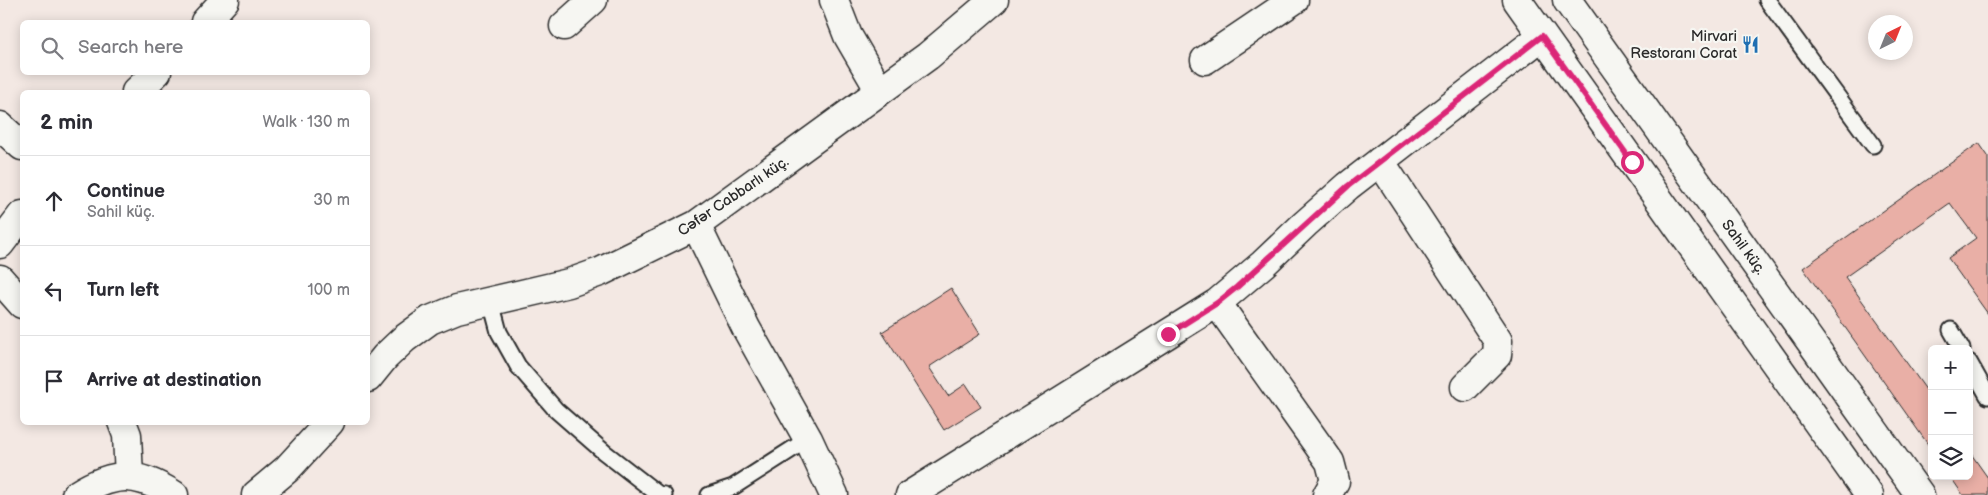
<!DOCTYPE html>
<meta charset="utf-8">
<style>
body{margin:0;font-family:"Balsamiq Sans",sans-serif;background:#f2f2f3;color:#2b2b33}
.controls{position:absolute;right:15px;bottom:15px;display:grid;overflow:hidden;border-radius:8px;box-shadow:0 2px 12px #0003}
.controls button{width:45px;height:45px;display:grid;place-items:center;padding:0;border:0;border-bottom:1px solid #e1e1e2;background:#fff;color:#2b2b33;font:25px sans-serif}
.compass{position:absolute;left:1868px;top:15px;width:45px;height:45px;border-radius:50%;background:#fff;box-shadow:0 2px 12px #0003;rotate:43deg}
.stop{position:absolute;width:15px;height:15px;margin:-11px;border:4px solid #db2777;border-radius:50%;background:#fff}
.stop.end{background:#db2777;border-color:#fff;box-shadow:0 1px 5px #0008}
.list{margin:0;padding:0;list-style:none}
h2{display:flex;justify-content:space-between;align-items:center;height:65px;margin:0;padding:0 20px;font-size:21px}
h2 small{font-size:16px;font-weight:400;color:#7c7c81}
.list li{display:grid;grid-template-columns:32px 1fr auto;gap:15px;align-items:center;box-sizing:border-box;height:90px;padding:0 20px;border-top:1px solid #e1e1e2}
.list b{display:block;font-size:19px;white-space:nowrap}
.list p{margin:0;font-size:16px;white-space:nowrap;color:#7c7c81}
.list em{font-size:16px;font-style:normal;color:#7c7c81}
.icon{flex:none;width:28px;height:28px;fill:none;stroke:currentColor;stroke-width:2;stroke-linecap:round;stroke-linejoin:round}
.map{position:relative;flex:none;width:1988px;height:495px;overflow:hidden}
.search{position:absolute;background:#fff;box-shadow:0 2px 12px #0003;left:20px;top:20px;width:350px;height:55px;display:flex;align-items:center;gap:12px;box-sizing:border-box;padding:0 18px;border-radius:8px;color:#7c7c81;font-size:19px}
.panel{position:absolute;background:#fff;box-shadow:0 2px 12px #0003;left:20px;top:90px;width:350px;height:335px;border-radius:8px}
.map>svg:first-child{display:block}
.building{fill:#e9afa6;stroke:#2b2b2b}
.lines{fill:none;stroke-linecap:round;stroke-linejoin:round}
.service-casing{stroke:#2b2b2b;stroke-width:19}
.minor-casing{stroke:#2b2b2b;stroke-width:31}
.primary-casing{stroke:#2b2b2b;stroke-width:31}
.service{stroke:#f6f6f2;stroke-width:15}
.minor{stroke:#f6f6f2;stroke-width:28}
.primary{stroke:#f6f6f2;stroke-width:28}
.route{stroke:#db2777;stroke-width:6}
.labels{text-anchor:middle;stroke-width:4.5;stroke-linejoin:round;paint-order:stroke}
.poi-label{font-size:15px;fill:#2b2b2b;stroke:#f6f6f2;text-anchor:end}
.street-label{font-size:15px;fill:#2b2b2b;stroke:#f6f6f2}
</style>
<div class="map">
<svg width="1988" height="495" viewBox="0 0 1988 495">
<rect width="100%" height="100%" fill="#f3e8e3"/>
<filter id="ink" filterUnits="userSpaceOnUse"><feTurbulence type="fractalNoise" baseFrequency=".02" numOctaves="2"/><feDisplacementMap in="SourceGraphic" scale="10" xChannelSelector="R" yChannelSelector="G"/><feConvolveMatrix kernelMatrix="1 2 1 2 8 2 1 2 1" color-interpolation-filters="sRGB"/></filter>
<g filter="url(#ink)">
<path class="building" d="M1979 143 1988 156V314L1948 258 1976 238 1950 203 1845 277 1932 398V450L1803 268Z
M951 288 980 334 929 367 948 396 966 384 981 407 944 430 882 332Z
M1969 451 1988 478V495H1963L1950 476H1969Z"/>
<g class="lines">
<defs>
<path id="service" d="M1767 0 1873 145
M491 302 499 332 518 366 556 410 604 452 658 494 664 495
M1951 330 1962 349
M1969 362 1988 396
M709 495 733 487 808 439"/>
<path id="minor" d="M834 0 848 36 880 91
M205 22 225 0
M564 26 593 0
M1205 60 1294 0
M136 92 157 72
M0 126 22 146
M1380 161 1498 341 1497 355 1465 387
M696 225 746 328 808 439 834 495
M0 244 22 215
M0 279 22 304
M1217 303 1330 462 1335 481 1327 495
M368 378 385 357 404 339 430 320 457 309 569 283 600 272 696 225 928 56 994 0
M122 422 127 435 129 477
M76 495C114 471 137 471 174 495
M256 495 287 469 330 422
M910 495 1217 303 1263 264 1305 224 1348 186 1542 36"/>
<path id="primary" d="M1517 0 1869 495
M1567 0 1920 495"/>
</defs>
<use href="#service" class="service-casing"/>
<use href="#minor" class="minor-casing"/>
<use href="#primary" class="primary-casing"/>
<use href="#service" class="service"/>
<use href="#minor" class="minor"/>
<use href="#primary" class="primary"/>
</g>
</g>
<g class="lines" filter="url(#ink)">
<path class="route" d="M1168 334 1217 303 1237 287 1348 186 1542 36 1632 162"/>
</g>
<defs>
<symbol id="restaurant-bare" viewBox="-9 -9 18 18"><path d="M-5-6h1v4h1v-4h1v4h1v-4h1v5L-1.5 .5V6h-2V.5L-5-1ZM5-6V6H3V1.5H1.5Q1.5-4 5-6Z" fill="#1f6fb2" stroke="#f6f6f2" stroke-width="2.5" paint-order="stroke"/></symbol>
</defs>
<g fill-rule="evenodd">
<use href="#restaurant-bare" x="1738" y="32" width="25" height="25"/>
</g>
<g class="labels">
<g class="poi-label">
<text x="1737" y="41">Mirvari<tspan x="1737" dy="17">Restoranı Corat</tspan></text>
</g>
<g class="street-label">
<text transform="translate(733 196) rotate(-34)" y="5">Cəfər Cabbarlı küç.</text>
<text transform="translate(1744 247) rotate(54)" y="5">Sahil küç.</text>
</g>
</g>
</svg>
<div class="controls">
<button>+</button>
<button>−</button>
<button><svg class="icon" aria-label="layers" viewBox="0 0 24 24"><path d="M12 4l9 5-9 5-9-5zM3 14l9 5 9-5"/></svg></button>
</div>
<svg class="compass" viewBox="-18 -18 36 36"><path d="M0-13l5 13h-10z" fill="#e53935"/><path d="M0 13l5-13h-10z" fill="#7c7c81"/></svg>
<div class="stop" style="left:1632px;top:162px"></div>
<div class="stop end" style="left:1168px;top:334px"></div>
<div class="search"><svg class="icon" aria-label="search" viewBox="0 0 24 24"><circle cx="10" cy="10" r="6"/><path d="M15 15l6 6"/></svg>Search here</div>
<section class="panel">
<h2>2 min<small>Walk · 130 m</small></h2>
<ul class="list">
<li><svg class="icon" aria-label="ahead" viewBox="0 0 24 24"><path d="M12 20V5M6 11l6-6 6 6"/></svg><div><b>Continue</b><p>Sahil küç.</p></div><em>30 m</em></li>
<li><svg class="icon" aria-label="left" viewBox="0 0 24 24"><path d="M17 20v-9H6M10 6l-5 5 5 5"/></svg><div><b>Turn left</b></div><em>100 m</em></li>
<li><svg class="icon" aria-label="arrive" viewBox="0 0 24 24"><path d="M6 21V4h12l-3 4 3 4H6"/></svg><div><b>Arrive at destination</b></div></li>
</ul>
</section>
</div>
